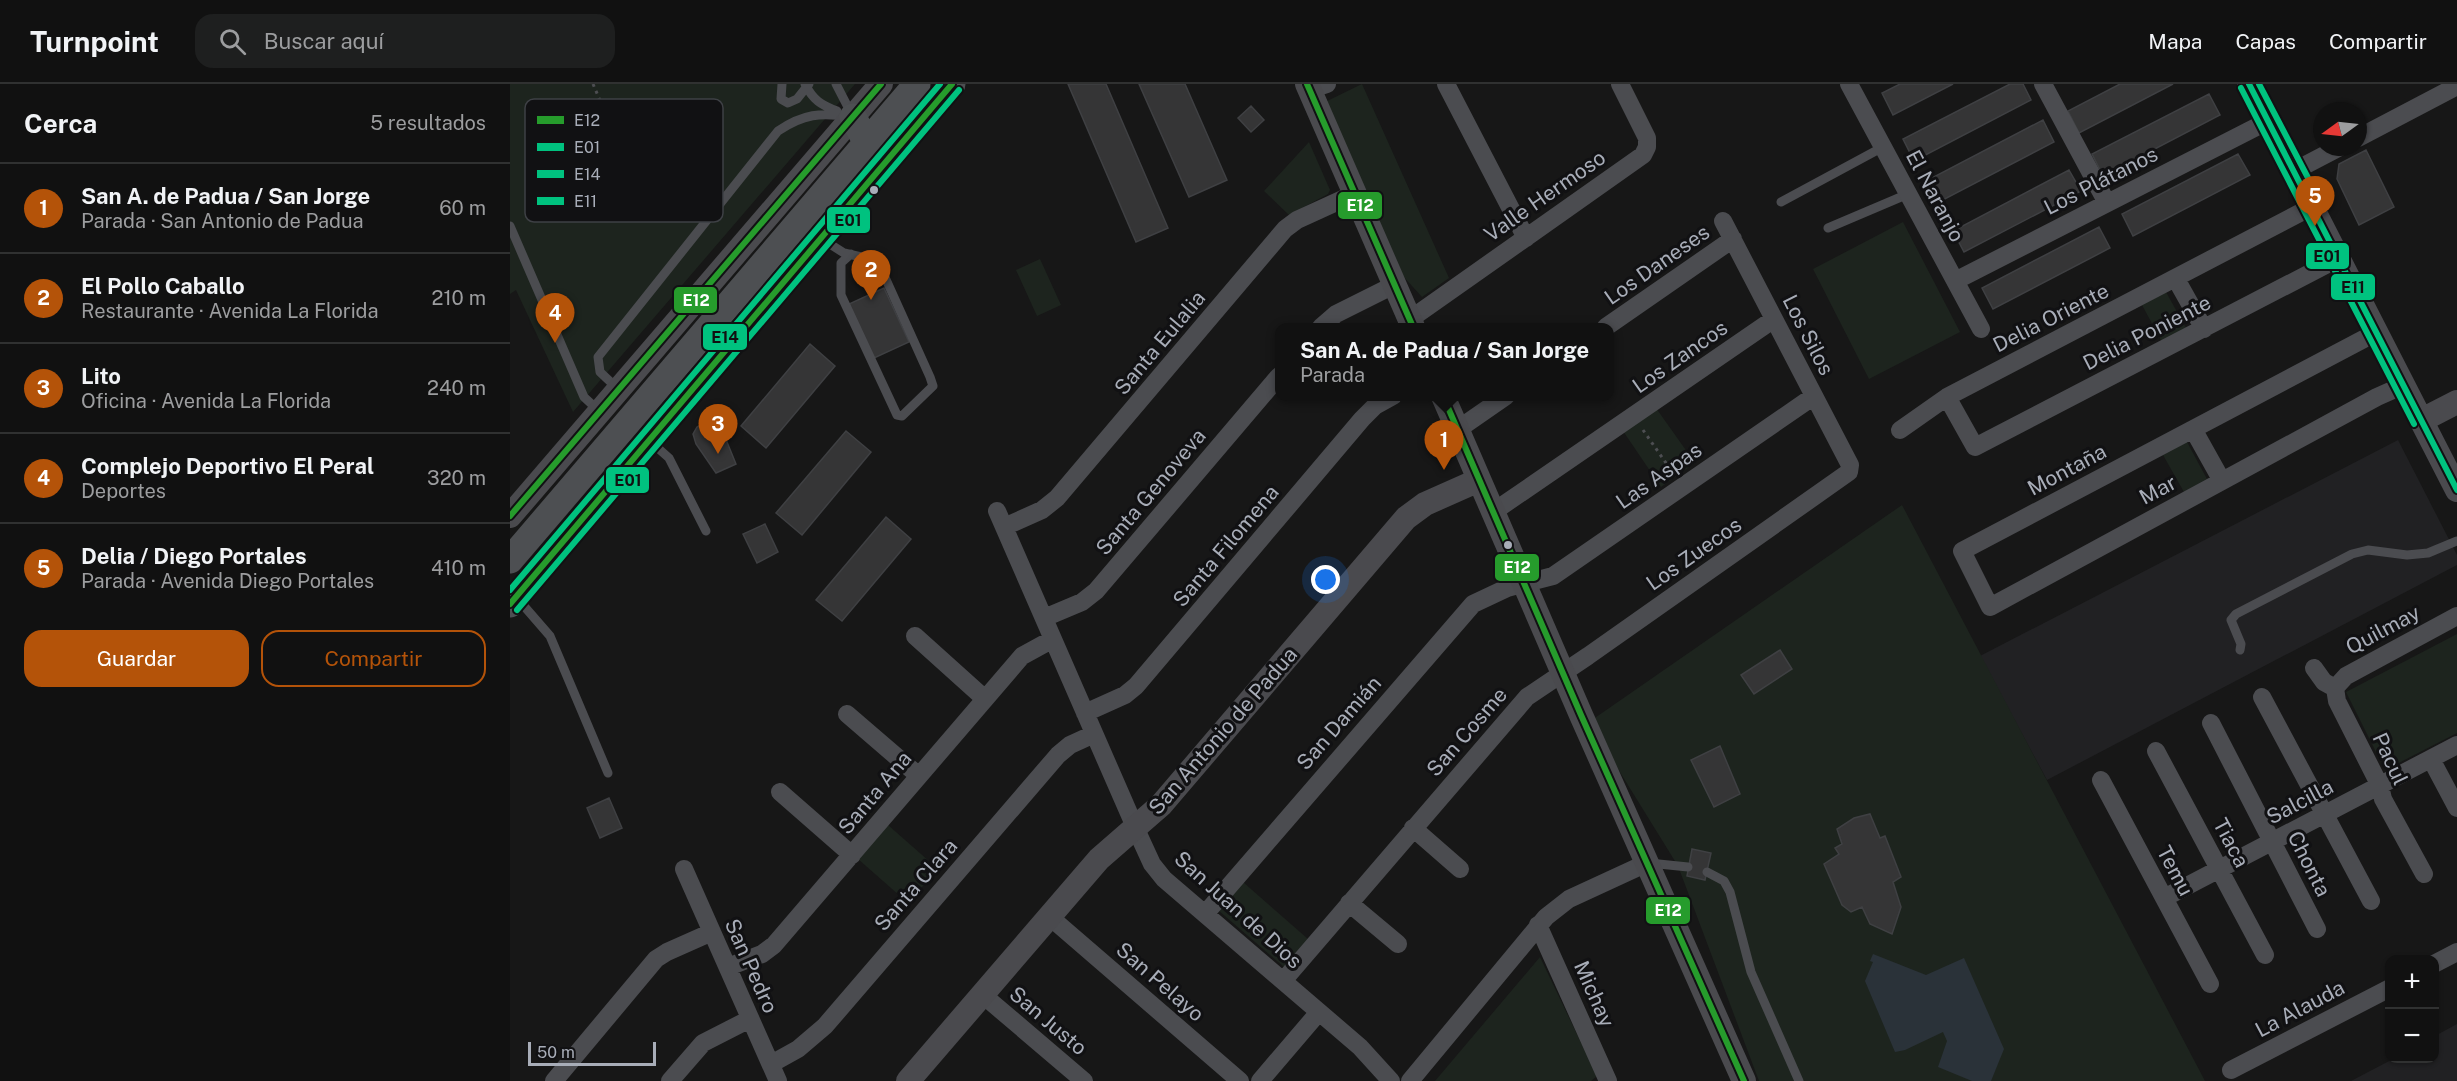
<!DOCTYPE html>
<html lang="es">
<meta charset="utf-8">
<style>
body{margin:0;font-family:"Public Sans",sans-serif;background:#1e1f1f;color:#f1f3f6}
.controls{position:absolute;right:18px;bottom:18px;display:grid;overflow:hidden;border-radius:12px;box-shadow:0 2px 4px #0004}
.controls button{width:54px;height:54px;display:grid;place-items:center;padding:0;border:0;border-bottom:2px solid #303131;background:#111;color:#f1f3f6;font:30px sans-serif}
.compass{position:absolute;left:1803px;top:18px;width:54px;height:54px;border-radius:50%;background:#111;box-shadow:0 2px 4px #0004;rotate:255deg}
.scale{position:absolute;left:18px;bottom:15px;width:128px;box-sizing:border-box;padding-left:6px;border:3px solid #a8adb8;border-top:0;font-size:16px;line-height:21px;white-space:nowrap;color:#a8adb8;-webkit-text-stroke:4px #111113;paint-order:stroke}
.you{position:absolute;left:816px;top:496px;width:21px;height:21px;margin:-15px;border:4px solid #fff;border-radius:50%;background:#1a73e8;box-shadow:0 0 0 9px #1a73e833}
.badge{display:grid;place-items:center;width:39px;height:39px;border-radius:50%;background:#b45309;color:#fff;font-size:20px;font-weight:700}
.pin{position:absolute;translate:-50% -50px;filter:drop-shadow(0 2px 3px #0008)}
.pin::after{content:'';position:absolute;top:32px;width:21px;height:18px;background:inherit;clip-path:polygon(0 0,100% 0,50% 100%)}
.popup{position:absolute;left:765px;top:239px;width:339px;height:78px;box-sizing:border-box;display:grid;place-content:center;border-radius:12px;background:#111;filter:drop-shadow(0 2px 4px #0005);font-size:20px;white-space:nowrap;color:#9c9d9f}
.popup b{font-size:22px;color:#f1f3f6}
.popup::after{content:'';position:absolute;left:50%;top:100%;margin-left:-12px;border:12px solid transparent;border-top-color:#111}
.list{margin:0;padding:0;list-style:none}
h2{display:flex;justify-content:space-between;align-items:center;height:78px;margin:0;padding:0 24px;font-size:26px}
h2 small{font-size:20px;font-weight:400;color:#9c9d9f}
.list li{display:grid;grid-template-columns:39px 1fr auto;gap:18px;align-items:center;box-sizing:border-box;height:90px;padding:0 24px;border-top:2px solid #303131}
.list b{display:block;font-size:22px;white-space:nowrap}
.list p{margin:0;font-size:20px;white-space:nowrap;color:#9c9d9f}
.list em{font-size:20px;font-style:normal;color:#9c9d9f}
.actions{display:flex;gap:12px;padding:18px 24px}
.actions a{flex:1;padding:14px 0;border:2px solid #b45309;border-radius:18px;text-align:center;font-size:21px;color:#b45309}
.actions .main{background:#b45309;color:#fff}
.icon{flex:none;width:33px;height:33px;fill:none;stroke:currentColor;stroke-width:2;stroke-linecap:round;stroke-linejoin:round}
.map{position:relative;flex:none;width:1947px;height:997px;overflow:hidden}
header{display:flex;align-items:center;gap:36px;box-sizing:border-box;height:84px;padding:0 30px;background:#111;border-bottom:2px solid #303131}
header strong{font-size:28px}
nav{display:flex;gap:33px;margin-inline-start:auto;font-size:21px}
.search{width:420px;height:54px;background:#1e1f1f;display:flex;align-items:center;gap:15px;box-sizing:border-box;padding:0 21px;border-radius:18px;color:#9c9d9f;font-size:22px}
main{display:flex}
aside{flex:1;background:#111}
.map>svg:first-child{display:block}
.built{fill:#212123}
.green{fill:#1d241e}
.water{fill:#2a3239}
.building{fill:#353536;stroke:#3f4043;stroke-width:1.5}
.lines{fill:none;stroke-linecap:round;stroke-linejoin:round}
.path{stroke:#4d4e52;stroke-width:3;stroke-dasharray:3 4.5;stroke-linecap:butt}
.lane{stroke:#4b4c50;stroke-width:9}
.street{stroke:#4b4c50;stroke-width:18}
.secondary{stroke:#4a4a4e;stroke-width:24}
.primary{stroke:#4d4f52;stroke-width:27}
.bus-1-casing{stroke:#111113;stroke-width:10}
.bus-2-casing{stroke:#111113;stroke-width:10}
.bus-3-casing{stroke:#111113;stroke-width:10}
.bus-4-casing{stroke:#111113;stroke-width:10}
.bus-1{stroke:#269c2c;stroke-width:6}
.bus-2{stroke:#00c27f;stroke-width:6}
.bus-3{stroke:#00c27f;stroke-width:6}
.bus-4{stroke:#00c27f;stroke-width:6}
.bus-dot{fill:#a8adb8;stroke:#111113;stroke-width:2}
.labels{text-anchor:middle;stroke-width:6;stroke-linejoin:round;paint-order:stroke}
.street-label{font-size:21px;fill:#a8adb8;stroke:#111113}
.key{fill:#111113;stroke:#3e4045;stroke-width:1.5}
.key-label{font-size:16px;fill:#a8adb8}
.line-badge{stroke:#111113;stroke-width:2}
.badge-label{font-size:16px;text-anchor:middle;font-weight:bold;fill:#fff}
.pale-badge-label{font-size:16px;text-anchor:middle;font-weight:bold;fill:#111}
</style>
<header>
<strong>Turnpoint</strong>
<div class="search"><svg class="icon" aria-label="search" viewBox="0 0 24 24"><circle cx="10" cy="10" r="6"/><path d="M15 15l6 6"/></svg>Buscar aquí</div>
<nav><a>Mapa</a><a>Capas</a><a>Compartir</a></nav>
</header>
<main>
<aside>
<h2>Cerca<small>5 resultados</small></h2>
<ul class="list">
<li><span class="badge">1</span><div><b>San A. de Padua / San Jorge</b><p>Parada · San Antonio de Padua</p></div><em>60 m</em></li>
<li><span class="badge">2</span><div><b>El Pollo Caballo</b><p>Restaurante · Avenida La Florida</p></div><em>210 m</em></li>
<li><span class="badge">3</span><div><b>Lito</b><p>Oficina · Avenida La Florida</p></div><em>240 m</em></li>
<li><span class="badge">4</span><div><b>Complejo Deportivo El Peral</b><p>Deportes</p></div><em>320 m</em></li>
<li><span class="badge">5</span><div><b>Delia / Diego Portales</b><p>Parada · Avenida Diego Portales</p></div><em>410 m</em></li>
</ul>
<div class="actions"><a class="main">Guardar</a><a>Compartir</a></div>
</aside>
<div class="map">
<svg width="1947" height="997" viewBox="0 0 1947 997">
<rect width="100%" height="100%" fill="#171717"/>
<path class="built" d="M1888 356 1947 471V481L1537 696 1470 572Z
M1947 940V997H1841L1883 975 1924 974 1925 952Z"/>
<path class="green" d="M0 0H345L63 328 6 206 0 210Z
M852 0 939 194 912 213 893 192 813 19Z
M799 58 820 106 818 110 779 131 754 107Z
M1393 138 1450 248 1359 295 1303 185Z
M530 175 551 221 527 232 506 186Z
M1656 208 1676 244 1652 258 1632 221Z
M1146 324 1185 379 1151 403 1113 347Z
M1677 358 1697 395 1674 408 1653 371Z
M1392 421 1695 997H1249L1168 782 1079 638Z
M1947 550V649L1875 686 1836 608Z
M378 741 428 785 398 819 348 775Z
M733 798 798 855 774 883 708 826Z
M1030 873 1087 992 1081 997H925Z"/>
<path class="water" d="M1363 870 1416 891 1454 874 1494 965 1481 997H1462L1428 983 1437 957 1433 948 1395 966 1385 968 1355 897 1363 878 1360 877Z"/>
<path class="building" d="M558 0H596L658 144 626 158Z
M629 0H675L717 96 679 113Z
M1390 0H1443L1383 31 1372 9Z
M1500 0H1513L1521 16 1404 77 1393 55Z
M1610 0H1663L1569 49 1558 27Z
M1699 10 1710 31 1593 92 1582 70Z
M741 22 754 36 741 48 728 34Z
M1533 36 1544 58 1427 119 1416 97Z
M1856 66 1884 123 1849 141 1827 95 1829 80Z
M1728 70 1740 91 1623 152 1612 130Z
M1559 86 1571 107 1454 168 1443 147Z
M1589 143 1600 164 1483 225 1472 204Z
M374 204 399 258 364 274 339 220Z
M300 260 325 282 256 364 231 342Z
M206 331 226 380 206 389 186 360 183 350 187 343Z
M336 347 361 368 292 451 266 429Z
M376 433 401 455 332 537 306 516Z
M255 440 268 468 247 479 233 450Z
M1270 566 1282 585 1244 610 1231 591Z
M1210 662 1230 710 1204 723 1181 676Z
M99 714 112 744 90 754 77 724Z
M1360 730 1370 754 1375 752 1391 793 1383 798 1391 823 1382 850 1360 840 1352 823 1341 828 1332 821 1314 780 1329 770 1325 764 1332 760 1327 745 1344 734Z
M1182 765 1201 769 1195 796 1177 792Z"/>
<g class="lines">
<path class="path" d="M83 0 106 54
M1133 346 1163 389"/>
<path class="lane" d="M272 0 271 15 278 19 287 15 299 0
M295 0C303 16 311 21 327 27
M326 0 342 31
M1271 118 1373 63
M0 142 74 313 89 327
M1318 144 1398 110
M312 155 334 169 360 175 374 191 420 293 423 302 392 332 387 331 331 211V179L341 170
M108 305 90 288 88 273 268 47C293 30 311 28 340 33
M141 358 159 374 196 447
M7 514 40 552 98 689
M1730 566 1731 560 1721 536 1726 530 1842 470 1858 466 1897 471 1918 469 1947 457
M1139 779 1178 783
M1197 788 1214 797 1220 808 1241 888 1289 997"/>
<path class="street" d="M936 0 1016 154
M1339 0 1471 245
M1533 0 1597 119
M799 6 817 0
M1848 54 1947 2
M1784 87 1830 63
M1666 195 1694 245
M1445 197 1758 37
M899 236 1133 71 1137 63V54L1110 0
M811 243 826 230 884 201
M1096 243 1223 155
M1867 248 1452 467 1480 523 1867 313 1894 301
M1437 313 1465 363 1829 174
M1683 345 1712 397
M947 346 996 312
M1390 346 1437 313 1803 122
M487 427 625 743 642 780 654 795 850 963 881 997
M983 428 1264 235
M494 443 532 426 547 414 775 145 787 136 844 110
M534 534 572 518 586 507 769 292
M405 552 475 615
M1804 584 1814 598 1825 604
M1825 604 1827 617 1870 702 1873 715 1914 790
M1825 604 1836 592 1947 532
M1752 613 1861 817
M575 629 615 611 626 602 852 335 865 322 883 312
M337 630 409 692
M1701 639 1807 845
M1646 667 1755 871
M1921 675 1947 724
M1591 696 1700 900
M270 708 342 771
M903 744 950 785
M174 785 268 997
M1654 814 1947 661
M839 819 888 860
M695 830 963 520 997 504 1043 492 1304 312
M540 833 730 997
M1028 841 1098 997
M1924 880 1947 868
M218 883 252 870 264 861 512 572 543 555
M773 897 1017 613 1078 572 1339 388 1340 381 1213 137
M473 911 574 997
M261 980 288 965 315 942 548 671 560 661 584 650
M1721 986 1880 904
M44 997 146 875 157 868 202 848
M160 997 193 959 240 935
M750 997 809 928
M900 997 1036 833 1059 815 1137 779"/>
<path class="secondary" d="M797 0 903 243
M1739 0 1947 406
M933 312 1071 631 1234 997
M1912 336 1947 318
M0 432 371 0
M398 997 589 775 651 721 896 434 915 420 969 396"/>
<path class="primary" d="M343 33 364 73
M0 476 407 0
M0 520 442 0"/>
<defs>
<path id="bus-1" d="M797 0 903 243
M933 312 1071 631 1234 997
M0 432 371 0
M0 520 442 0"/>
<path id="bus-2" d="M1731 4 1904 340
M7 526 449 6"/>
<path id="bus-3" d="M1749 0 1808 113
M0 506 430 0"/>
<path id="bus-4" d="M1739 0 1947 406"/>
</defs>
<use href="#bus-1" class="bus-1-casing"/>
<use href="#bus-2" class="bus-2-casing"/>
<use href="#bus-3" class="bus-3-casing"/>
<use href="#bus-4" class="bus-4-casing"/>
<use href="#bus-1" class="bus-1"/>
<use href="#bus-2" class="bus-2"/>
<use href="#bus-3" class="bus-3"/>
<use href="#bus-4" class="bus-4"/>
</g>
<g class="bus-dot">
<circle cx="364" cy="106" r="5"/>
<circle cx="998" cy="461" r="5"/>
</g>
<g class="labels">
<g class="street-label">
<text transform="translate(1591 97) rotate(-27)" y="7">Los Plátanos</text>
<text transform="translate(1035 112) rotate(-35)" y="7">Valle Hermoso</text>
<text transform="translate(1425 112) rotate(62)" y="7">El Naranjo</text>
<text transform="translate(1147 181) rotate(-35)" y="7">Los Daneses</text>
<text transform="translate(1541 234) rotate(-27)" y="7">Delia Oriente</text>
<text transform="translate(1637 249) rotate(-27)" y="7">Delia Poniente</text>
<text transform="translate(1298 251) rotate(63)" y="7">Los Silos</text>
<text transform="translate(650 259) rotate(-50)" y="7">Santa Eulalia</text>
<text transform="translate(1170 273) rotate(-35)" y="7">Los Zancos</text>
<text transform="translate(1557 386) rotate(-28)" y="7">Montaña</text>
<text transform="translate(1149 392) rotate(-35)" y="7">Las Aspas</text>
<text transform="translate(1648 406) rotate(-28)" y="7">Mar</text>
<text transform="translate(641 408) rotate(-50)" y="7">Santa Genoveva</text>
<text transform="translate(716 462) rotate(-50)" y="7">Santa Filomena</text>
<text transform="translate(1184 470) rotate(-35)" y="7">Los Zuecos</text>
<text transform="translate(1873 546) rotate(-28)" y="7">Quilmay</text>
<text transform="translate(829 639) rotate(-49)" y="7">San Damián</text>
<text transform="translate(713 647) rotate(-49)" y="7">San Antonio de Padua</text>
<text transform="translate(957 648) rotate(-49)" y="7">San Cosme</text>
<text transform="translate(1880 675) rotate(65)" y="7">Pacul</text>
<text transform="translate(365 709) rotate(-50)" y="7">Santa Ana</text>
<text transform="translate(1790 718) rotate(-28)" y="7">Salcilla</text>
<text transform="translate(1721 759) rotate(62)" y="7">Tiaca</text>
<text transform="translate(1799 780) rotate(63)" y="7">Chonta</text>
<text transform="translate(1665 787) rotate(62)" y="7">Temu</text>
<text transform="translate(406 801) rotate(-49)" y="7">Santa Clara</text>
<text transform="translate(728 826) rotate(42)" y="7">San Juan de Dios</text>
<text transform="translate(241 882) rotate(66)" y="7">San Pedro</text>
<text transform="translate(650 898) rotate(41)" y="7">San Pelayo</text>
<text transform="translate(1084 910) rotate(66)" y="7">Michay</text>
<text transform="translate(1790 925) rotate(-28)" y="7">La Alauda</text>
<text transform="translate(538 937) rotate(40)" y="7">San Justo</text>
</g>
</g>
<rect x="15" y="15" width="198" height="123" rx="9" class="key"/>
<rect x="27" y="32" width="27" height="8" fill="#269c2c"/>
<rect x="27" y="59" width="27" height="8" fill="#00c27f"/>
<rect x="27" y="86" width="27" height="8" fill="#00c27f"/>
<rect x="27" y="113" width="27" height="8" fill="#00c27f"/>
<g class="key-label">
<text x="64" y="42">E12</text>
<text x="64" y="69">E01</text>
<text x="64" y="96">E14</text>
<text x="64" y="123">E11</text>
</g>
<g class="line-badge">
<rect x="827" y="107" width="46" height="29" rx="6" fill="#269c2c"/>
<rect x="316" y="122" width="45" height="28" rx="6" fill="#00c27f"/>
<rect x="1795" y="158" width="45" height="28" rx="6" fill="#00c27f"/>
<rect x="1820" y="189" width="46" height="28" rx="6" fill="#00c27f"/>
<rect x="163" y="202" width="45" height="28" rx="6" fill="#269c2c"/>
<rect x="192" y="239" width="46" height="28" rx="6" fill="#00c27f"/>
<rect x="95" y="382" width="45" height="28" rx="6" fill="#00c27f"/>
<rect x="984" y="469" width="46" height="29" rx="6" fill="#269c2c"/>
<rect x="1135" y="812" width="46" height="29" rx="6" fill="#269c2c"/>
</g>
<g class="badge-label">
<text x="850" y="127">E12</text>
<text x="186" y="222">E12</text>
<text x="1007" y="489">E12</text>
<text x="1158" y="832">E12</text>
</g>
<g class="pale-badge-label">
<text x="338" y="142">E01</text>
<text x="1817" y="178">E01</text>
<text x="1843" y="209">E11</text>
<text x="215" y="259">E14</text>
<text x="118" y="402">E01</text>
</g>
</svg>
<div class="controls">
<button>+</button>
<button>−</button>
</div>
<svg class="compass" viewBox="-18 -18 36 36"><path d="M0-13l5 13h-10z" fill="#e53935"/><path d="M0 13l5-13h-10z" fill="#9c9d9f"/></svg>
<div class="scale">50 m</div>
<div class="you"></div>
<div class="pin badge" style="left:934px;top:386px">1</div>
<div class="popup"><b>San A. de Padua / San Jorge</b>Parada</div>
<div class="pin badge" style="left:361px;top:216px">2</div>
<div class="pin badge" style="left:208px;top:370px">3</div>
<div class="pin badge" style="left:45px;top:259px">4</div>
<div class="pin badge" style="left:1805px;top:142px">5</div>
</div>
</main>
